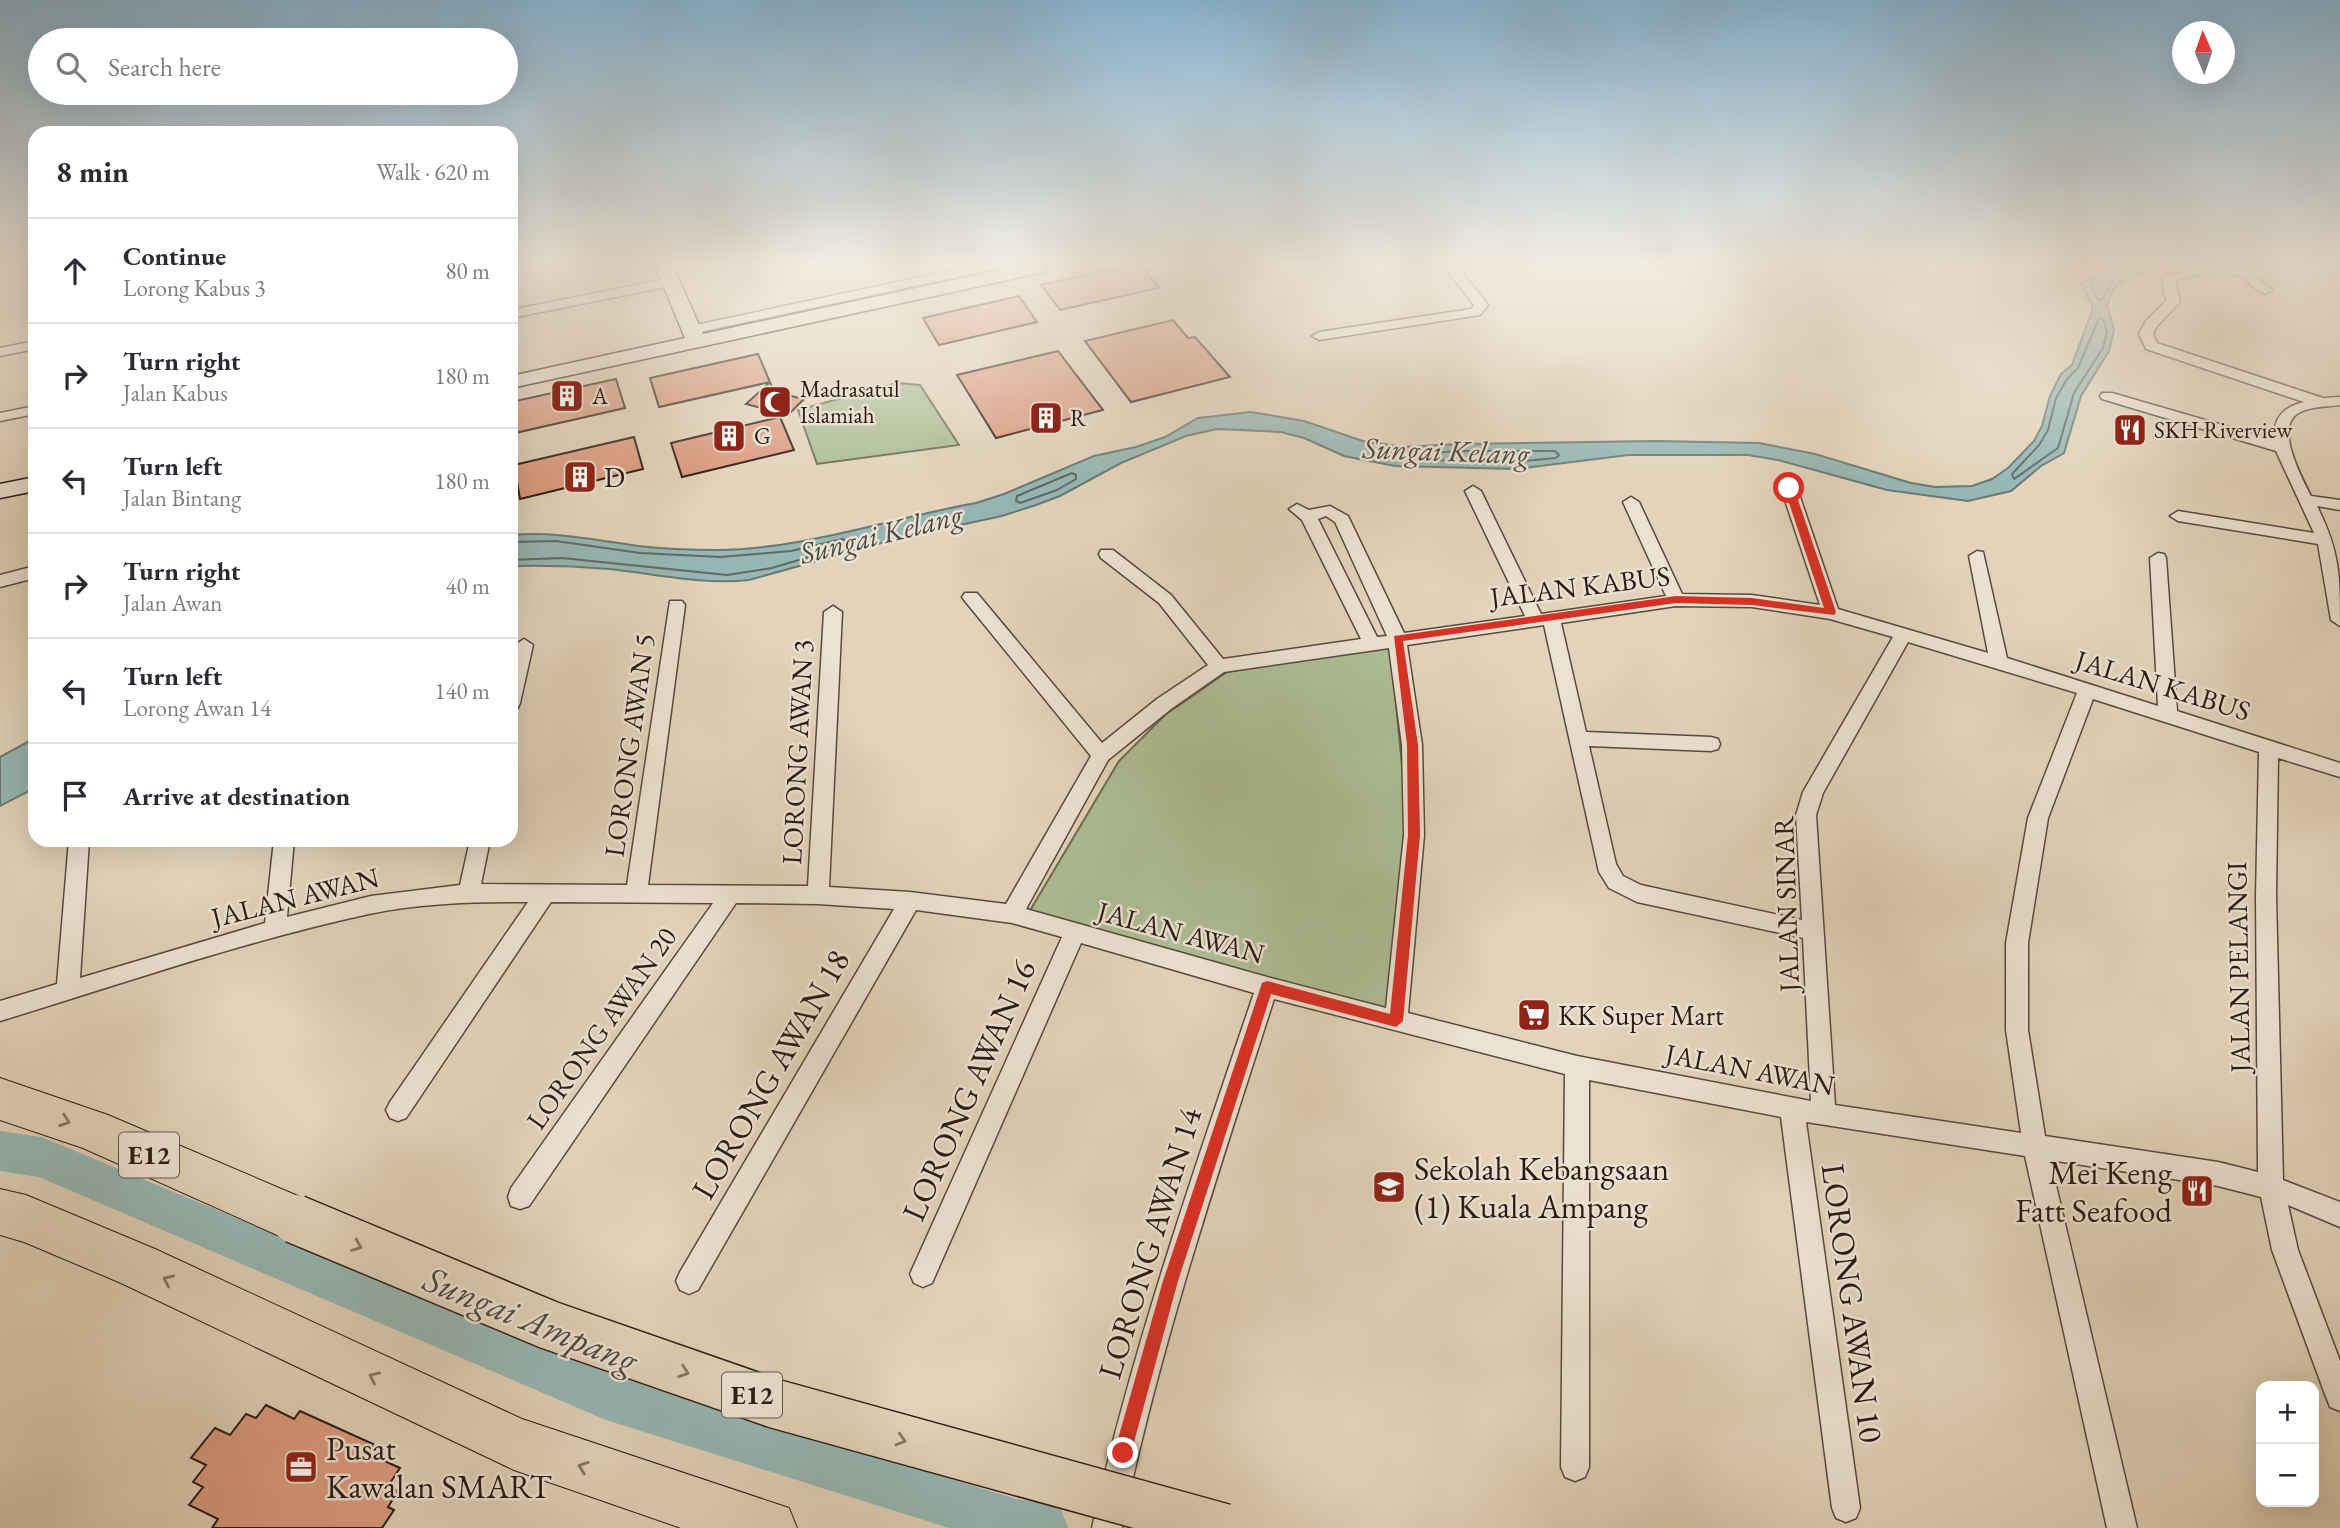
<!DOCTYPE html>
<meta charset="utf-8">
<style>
body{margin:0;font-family:"EB Garamond",serif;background:#f7f7f7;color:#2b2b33}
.controls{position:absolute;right:21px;bottom:21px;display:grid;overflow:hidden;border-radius:14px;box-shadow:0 7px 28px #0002}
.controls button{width:63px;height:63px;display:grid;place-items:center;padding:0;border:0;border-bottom:2px solid #e1e1e2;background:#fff;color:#2b2b33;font:35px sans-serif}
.compass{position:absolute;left:2172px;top:21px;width:63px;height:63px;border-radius:50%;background:#fff;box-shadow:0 7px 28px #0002;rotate:358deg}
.stop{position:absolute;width:21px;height:21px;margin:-16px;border:5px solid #d93025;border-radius:50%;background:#fff}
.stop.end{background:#d93025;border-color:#fff;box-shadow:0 2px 7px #0008}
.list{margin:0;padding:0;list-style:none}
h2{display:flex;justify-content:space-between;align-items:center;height:91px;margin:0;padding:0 28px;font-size:30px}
h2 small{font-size:23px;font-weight:400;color:#7c7c81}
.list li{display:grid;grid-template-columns:46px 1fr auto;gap:21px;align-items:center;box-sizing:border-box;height:105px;padding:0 28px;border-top:2px solid #e1e1e2}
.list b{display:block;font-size:26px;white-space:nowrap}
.list p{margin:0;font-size:23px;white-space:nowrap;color:#7c7c81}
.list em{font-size:23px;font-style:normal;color:#7c7c81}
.icon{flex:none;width:38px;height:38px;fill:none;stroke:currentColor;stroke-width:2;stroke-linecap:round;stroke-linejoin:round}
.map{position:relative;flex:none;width:2340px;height:1528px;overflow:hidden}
.search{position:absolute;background:#fff;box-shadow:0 7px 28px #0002;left:28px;top:28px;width:490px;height:77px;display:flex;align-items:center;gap:18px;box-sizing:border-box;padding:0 24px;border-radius:38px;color:#7c7c81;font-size:26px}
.panel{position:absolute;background:#fff;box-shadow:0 7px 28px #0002;left:28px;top:126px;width:490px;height:721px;border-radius:21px}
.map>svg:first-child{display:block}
.green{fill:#adbe95;stroke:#6c6c54;stroke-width:2}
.water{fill:#96b7b5;stroke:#6b7975;stroke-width:2}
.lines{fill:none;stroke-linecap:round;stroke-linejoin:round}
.shore{stroke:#606964;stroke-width:2}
.river{fill:#96b7b5;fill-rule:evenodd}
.building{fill:#dc9c81;stroke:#2a1b14;stroke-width:2}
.street-casing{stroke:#58493e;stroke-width:3}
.secondary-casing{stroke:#2a1b14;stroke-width:3}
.highway-casing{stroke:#2a1b14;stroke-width:2}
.street{fill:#ece2d2;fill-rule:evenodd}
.secondary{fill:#ece2d2;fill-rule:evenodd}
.highway{fill:#e2d3ba;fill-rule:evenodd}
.highway-bridge-casing{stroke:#2a1b14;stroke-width:51;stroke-linecap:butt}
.highway-bridge{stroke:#e2d3ba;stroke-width:48}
.oneway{stroke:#867767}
.route{fill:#d93025}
.labels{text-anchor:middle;stroke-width:5;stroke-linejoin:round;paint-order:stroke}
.far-poi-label{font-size:23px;fill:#2a1b14;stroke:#ece2d2;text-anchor:start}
.shield{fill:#ece2d2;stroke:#64574d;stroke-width:2}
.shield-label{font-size:26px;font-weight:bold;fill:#2a1b14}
.poi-label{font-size:28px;fill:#2a1b14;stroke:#ece2d2;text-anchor:start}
.street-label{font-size:28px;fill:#2a1b14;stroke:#ece2d2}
.water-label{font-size:30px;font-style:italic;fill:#4a4a44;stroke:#ece2d2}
.near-street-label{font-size:33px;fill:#2a1b14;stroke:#ece2d2}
.near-poi-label{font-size:33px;fill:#2a1b14;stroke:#ece2d2;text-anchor:start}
.near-water-label{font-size:37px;font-style:italic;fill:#4a4a44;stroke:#ece2d2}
</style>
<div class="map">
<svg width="2340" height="1528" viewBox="0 0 2340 1528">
<rect width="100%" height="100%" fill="#e2d3ba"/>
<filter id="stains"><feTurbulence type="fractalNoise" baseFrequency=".00286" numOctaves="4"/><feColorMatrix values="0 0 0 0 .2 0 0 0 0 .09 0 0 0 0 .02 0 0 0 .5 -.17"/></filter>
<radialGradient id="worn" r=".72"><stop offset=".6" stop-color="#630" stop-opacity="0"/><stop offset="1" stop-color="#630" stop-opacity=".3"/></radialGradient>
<path class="green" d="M897 383 920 385 959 445 817 464 798 410Z
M1390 642 1406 806 1390 1012 1028 914 1119 761 1165 715 1227 672Z"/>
<path class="water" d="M2113 266H2156L2125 279 2113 290 2107 305 2114 330 2109 351 2081 396 2064 453 2041 466 2011 491 1968 501 1887 490 1778 460 1748 455H1628L1515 469 1395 466 1344 456 1304 438 1281 432 1217 429 1186 436 1121 463 1060 496 1036 505 1002 516 899 538 749 580C702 585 656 574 609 569 576 566 544 565 511 566V535C555 531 595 540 638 546 665 549 692 550 718 550 805 549 891 518 976 503L1004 494 1094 456 1136 447 1165 437 1198 418 1251 412 1304 421 1363 441 1404 447 1456 444 1656 441 1759 443 1815 454 1911 483 1935 487 1972 486 1992 479 2008 468 2034 441 2042 426 2050 396 2061 374 2072 365 2091 314 2093 307 2081 284Z
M35 738V788L0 806V757Z"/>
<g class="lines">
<path class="shore" d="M2108 276 2112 277 2113 281 2102 299 2098 300 2091 285Z
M2099 318 2103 319 2107 331 2103 348 2074 393 2058 448 2014 479 2012 474 2039 445 2048 430 2056 398 2067 379 2078 368Z
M1456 451H1555L1559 455 1556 458 1514 462 1436 460 1433 457 1435 453Z
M1072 473 1076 475V479L1057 490 1020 503 1016 501 1017 496Z
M511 542 556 541 640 553 721 557 791 551 843 539 847 542 845 546 772 568 727 575 562 558 511 560"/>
<path class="river" d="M0 1131 41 1137 56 1143 606 1372 1016 1499 1043 1503 1061 1510 1068 1528H949L606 1420 39 1177 0 1171Z"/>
</g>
<path class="building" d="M1127 266H1141L1159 288 1060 310 1041 285Z
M1019 296 1037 322 939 345 923 318Z
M1173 320 1188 338 1195 337 1230 377 1131 402 1085 341Z
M1058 351 1103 410 996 438 957 375Z
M758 354 770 382 659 407 650 378Z
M616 379 625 408 511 434V402Z
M770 382 774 392 804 399 788 415 746 404Z
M780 417 794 450 682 477 671 443Z
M634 437 643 469 520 499 514 465Z
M266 1405 294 1419 300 1411 373 1444 367 1453 400 1468 388 1486 398 1491 388 1507 394 1510 382 1528H212L218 1519 189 1505 203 1487 193 1482 206 1465 191 1458 215 1428 230 1435 246 1414 256 1418Z"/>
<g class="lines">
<defs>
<path id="street" d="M972 266H995L989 270 691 334 684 330 691 326Z
M1444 266H1457L1486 302 1488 305 1480 315 1319 340 1312 336 1319 332 1471 309 1474 305Z
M2214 266 2246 270 2272 290 2265 294C2256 291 2250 283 2242 278 2224 268 2193 275 2175 281L2180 302 2157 326 2153 334 2157 343 2323 398 2340 397V405C2326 407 2309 406 2297 414 2275 429 2302 478 2311 496L2340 500V510L2317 506C2340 552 2340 575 2340 626L2331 620 2318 544 2178 521 2170 516 2178 511 2314 533 2276 451 2102 399 2100 396 2102 393H2112L2274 440C2273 418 2283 407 2304 402L2146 349 2139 334 2146 321 2166 301 2162 279 2163 276Z
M671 278 678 282 676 285 511 318V310Z
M35 341V349L0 356V348Z
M35 406V414L0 421V413Z
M1789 483 1797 488 1838 609 1988 653 1969 556 1977 551 1983 552 2007 658 2158 706 2150 558 2158 553 2164 554 2166 558 2177 711 2340 763V777L2278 758 2276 896 2283 1180 2340 1202V1227L2288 1205 2298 1250 2340 1361V1411L2330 1407 2326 1397 2272 1250 2261 1197 2218 1186 2050 1160 2137 1528H2107L2025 1156 1806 1122 1860 1508 1856 1518 1846 1522 1836 1518 1832 1508 1781 1117 1589 1080V1467L1585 1477 1575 1481 1565 1477 1561 1467 1565 1074 1274 999C1218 1174 1159 1348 1122 1528H1092C1133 1345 1194 1170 1254 993L1081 943 932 1283 923 1287 914 1283 910 1274 1062 937 1012 923 916 910 698 1290 689 1294 680 1290 676 1281 680 1272 894 909 818 904 736 903 529 1206 520 1209 511 1206 508 1197 511 1188 713 903 551 902 406 1118 398 1121 390 1118 386 1110 390 1102 528 902C475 902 421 903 369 914 244 941 122 984 0 1021V1001L57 984 69 840H89L80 978 265 923 274 840H294L287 917 371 896 460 885 470 840H490L481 884 627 885 670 601H682L685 605 648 885 808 886 824 612 833 606 842 612 829 887 910 892 1006 904 1091 756 965 601 962 597 965 593H977L1102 743 1157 699 1208 665 1159 603 1101 558 1099 554 1101 550H1113L1171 595 1223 659 1361 639 1302 520 1289 509 1297 504 1309 510 1330 506 1348 516 1404 633 1525 616 1465 491 1473 486 1481 491 1541 614 1666 596 1623 502 1631 497 1639 502 1682 594 1752 595 1820 605 1781 488ZM1326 516 1335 522 1387 636 1377 637 1318 519ZM1676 606 1752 607 1830 619 1893 637 1803 792 1796 815 1802 920 1641 885 1623 876 1616 864 1589 746 1711 751 1718 749 1720 744 1718 739 1711 737 1586 732 1561 623ZM1544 625 1599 872 1609 888 1637 902 1803 938 1811 1101 1577 1056 1408 1013 1424 835 1422 745 1407 645ZM1908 642 2077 693 2028 818 2006 943V1030L2021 1133 1835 1105 1816 815 1823 793ZM1389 648 1402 745 1404 835 1386 1008 1267 977 1026 909 1108 760 1171 709 1224 672ZM2093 699 2259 752 2256 896 2258 1172 2218 1162 2045 1136 2028 1030V943L2048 818Z
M35 566V578L0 587V575Z
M524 639 533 645 520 703 518 708 511 710V663L515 645Z"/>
<path id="secondary" d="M655 266H673L703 334 1019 266H1053L1044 272 511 388V376L685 338Z
M35 477V491L0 498V484Z"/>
<path id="highway" d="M0 1078 108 1115 312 1202 319 1219 312 1236 295 1243 83 1148 0 1120Z
M0 1189 26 1195 155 1249 522 1419 789 1508 797 1528H681L514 1470 121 1283 24 1242 0 1235Z"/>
</defs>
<use href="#street" class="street-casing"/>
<use href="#secondary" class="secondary-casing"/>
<use href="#highway" class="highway-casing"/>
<use href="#street" class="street"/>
<use href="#secondary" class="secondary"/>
<use href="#highway" class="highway"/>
<defs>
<path id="highway-bridge" d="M295 1219 549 1325 776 1404 1224 1528"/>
</defs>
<use href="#highway-bridge" class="highway-bridge-casing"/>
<use href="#highway-bridge" class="highway-bridge"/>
</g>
<defs><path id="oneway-chevron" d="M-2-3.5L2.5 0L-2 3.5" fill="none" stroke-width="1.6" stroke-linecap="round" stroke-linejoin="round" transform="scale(1.75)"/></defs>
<g class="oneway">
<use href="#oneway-chevron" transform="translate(65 1121) rotate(19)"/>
<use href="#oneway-chevron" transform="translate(357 1246) rotate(22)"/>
<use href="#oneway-chevron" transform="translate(168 1280) rotate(-155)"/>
<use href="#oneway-chevron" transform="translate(684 1372) rotate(19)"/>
<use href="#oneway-chevron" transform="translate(374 1377) rotate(-155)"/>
<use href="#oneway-chevron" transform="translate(901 1440) rotate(16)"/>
<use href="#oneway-chevron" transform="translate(583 1467) rotate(-161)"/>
</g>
<linearGradient id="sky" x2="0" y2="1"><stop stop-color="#87b5d4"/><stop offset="0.55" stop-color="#f2ebe0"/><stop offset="1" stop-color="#f2ebe0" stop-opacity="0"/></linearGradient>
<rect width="2340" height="480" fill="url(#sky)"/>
<path class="route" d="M1789 485 1794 488 1836 612 1834 615 1752 605 1676 603 1403 641 1418 745 1420 835 1403 1021 1396 1027 1271 994 1178 1281 1131 1453 1129 1459 1123 1461 1117 1459 1114 1453 1163 1281 1262 983 1267 981 1390 1014 1408 835 1407 745 1394 636 1676 596 1752 598 1824 608 1784 488Z"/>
<defs>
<symbol id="building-square" viewBox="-11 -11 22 22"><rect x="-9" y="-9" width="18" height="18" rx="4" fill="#8f2418" stroke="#ece2d2"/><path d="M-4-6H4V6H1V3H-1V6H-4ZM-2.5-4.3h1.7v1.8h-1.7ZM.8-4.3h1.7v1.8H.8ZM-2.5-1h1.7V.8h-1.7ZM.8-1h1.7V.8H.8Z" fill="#fff"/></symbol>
<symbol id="mosque-square" viewBox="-11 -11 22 22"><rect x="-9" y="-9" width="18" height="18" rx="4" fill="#8f2418" stroke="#ece2d2"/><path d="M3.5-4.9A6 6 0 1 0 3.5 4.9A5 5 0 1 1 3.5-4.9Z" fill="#fff"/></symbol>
<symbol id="restaurant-square" viewBox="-11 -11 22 22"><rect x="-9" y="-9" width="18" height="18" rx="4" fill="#8f2418" stroke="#ece2d2"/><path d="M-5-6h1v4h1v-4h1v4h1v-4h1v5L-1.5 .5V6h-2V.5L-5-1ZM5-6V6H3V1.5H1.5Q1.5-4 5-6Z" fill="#fff"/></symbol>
<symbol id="supermarket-square" viewBox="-11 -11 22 22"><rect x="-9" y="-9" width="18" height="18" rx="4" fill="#8f2418" stroke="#ece2d2"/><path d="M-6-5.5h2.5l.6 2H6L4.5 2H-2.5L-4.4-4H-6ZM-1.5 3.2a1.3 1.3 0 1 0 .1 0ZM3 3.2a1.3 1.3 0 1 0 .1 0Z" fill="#fff"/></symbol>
<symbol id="school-square" viewBox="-11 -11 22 22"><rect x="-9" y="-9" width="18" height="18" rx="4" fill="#8f2418" stroke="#ece2d2"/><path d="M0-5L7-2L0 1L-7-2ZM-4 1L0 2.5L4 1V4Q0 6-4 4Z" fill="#fff"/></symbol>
<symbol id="office-square" viewBox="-11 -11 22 22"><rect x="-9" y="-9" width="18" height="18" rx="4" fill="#8f2418" stroke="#ece2d2"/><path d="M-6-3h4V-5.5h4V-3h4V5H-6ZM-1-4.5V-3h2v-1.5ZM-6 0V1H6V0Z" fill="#fff"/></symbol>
</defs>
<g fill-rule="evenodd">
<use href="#building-square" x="548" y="377" width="38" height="38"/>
<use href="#mosque-square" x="756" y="383" width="38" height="38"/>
<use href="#building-square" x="1027" y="399" width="38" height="38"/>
<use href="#restaurant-square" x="2111" y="411" width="38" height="38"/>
<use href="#building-square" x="710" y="417" width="38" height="38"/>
<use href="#building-square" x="561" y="458" width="38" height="38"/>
<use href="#supermarket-square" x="1515" y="996" width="38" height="38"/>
<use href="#school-square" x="1370" y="1168" width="38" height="38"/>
<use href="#restaurant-square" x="2178" y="1172" width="38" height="38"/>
<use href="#office-square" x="282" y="1448" width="38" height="38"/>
</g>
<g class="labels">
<g class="far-poi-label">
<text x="800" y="397">Madrasatul<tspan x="800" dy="26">Islamiah</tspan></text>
<text x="592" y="404">A</text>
<text x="1070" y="426">R</text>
<text x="2154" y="438">SKH Riverview</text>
<text x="754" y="444">G</text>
</g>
<g class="shield">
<rect x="119" y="1132.5" width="60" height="45" rx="5"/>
<rect x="722" y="1372.5" width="60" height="45" rx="5"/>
</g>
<g class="shield-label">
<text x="149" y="1164">E12</text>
<text x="752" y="1404">E12</text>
</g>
<g class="poi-label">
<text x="604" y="487">D</text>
<text x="1558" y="1025">KK Super Mart</text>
</g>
<g class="street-label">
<text transform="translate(1580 586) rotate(-7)" y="10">JALAN KABUS</text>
<text transform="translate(2163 685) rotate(17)" y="10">JALAN KABUS</text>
<text transform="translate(629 745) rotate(-82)" y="10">LORONG AWAN 5</text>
<text transform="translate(797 752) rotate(-87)" y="10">LORONG AWAN 3</text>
<text transform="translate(295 897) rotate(-14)" y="10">JALAN AWAN</text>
<text transform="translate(1786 904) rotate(-92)" y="10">JALAN SINAR</text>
<text transform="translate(1181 932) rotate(15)" y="10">JALAN AWAN</text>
<text transform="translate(2238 967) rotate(-91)" y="10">JALAN PELANGI</text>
<text transform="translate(601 1028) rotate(-55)" y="10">LORONG AWAN 20</text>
<text transform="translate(1750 1069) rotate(11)" y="10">JALAN AWAN</text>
</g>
<g class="water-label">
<text transform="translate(1446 451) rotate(2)" y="10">Sungai Kelang</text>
<text transform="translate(881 534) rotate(-14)" y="10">Sungai Kelang</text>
</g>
<g class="near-street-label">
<text transform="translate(770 1074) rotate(-60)" y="12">LORONG AWAN 18</text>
<text transform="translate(968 1090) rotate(-66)" y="12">LORONG AWAN 16</text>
<text transform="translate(1149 1243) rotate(-73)" y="12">LORONG AWAN 14</text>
<text transform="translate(1853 1303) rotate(82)" y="12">LORONG AWAN 10</text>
</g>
<g class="near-poi-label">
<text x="1414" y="1180">Sekolah Kebangsaan<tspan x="1414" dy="38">(1) Kuala Ampang</tspan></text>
<text x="2172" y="1184" text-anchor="end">Mei Keng<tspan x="2172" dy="38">Fatt Seafood</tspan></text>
<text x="326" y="1460">Pusat<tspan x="326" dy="38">Kawalan SMART</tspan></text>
</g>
<g class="near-water-label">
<text transform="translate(531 1319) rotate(22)" y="13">Sungai Ampang</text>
</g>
</g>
<rect width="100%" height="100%" filter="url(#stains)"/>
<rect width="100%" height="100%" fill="url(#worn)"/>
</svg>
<div class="controls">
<button>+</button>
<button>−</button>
</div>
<svg class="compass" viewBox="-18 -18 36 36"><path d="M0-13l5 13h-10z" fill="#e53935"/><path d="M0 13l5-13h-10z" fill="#7c7c81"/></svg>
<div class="stop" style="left:1789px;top:488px"></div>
<div class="stop end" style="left:1123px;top:1453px"></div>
<div class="search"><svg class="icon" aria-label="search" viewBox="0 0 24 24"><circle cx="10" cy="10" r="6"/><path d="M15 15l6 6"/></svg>Search here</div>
<section class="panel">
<h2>8 min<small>Walk · 620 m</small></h2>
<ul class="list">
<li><svg class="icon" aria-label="ahead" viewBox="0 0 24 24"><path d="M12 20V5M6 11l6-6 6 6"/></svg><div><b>Continue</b><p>Lorong Kabus 3</p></div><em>80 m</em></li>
<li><svg class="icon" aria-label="right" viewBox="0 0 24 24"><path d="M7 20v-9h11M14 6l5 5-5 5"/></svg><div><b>Turn right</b><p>Jalan Kabus</p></div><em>180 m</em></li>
<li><svg class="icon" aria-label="left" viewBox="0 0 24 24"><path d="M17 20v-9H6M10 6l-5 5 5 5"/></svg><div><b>Turn left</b><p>Jalan Bintang</p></div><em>180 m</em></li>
<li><svg class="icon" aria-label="right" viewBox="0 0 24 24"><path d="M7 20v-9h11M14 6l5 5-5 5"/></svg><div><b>Turn right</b><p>Jalan Awan</p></div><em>40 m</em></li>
<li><svg class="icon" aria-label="left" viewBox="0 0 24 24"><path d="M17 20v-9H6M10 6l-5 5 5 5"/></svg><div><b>Turn left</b><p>Lorong Awan 14</p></div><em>140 m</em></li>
<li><svg class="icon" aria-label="arrive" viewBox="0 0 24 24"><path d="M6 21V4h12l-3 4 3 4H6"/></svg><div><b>Arrive at destination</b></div></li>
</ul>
</section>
</div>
